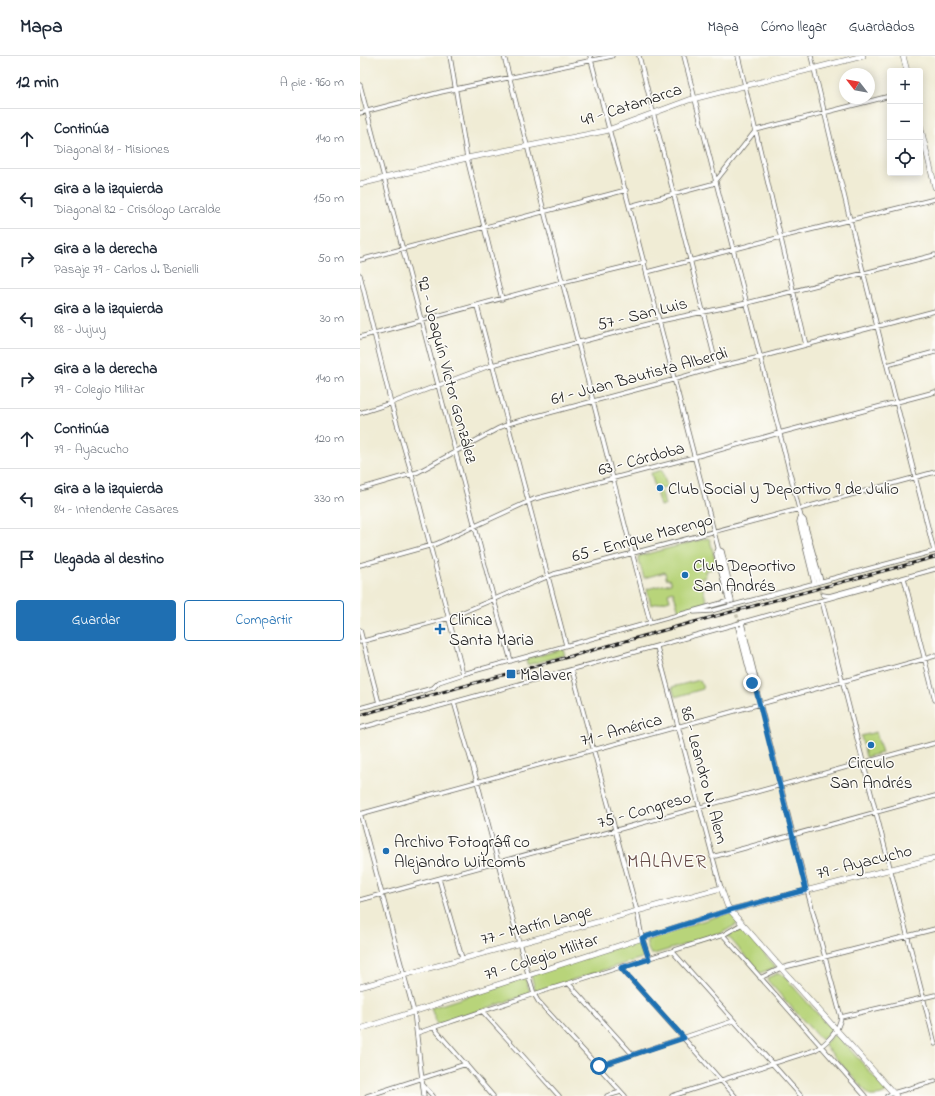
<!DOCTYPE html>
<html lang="es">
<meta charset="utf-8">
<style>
body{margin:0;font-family:"Indie Flower",sans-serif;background:#f2f2f3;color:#1f2937}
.controls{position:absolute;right:12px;top:12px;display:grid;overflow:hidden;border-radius:4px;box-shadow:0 2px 10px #0003}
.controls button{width:36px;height:36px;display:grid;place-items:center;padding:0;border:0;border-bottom:1px solid #e0e1e3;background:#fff;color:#1f2937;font:20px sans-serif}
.compass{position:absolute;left:479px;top:12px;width:36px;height:36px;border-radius:50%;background:#fff;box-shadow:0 2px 10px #0003;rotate:301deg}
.stop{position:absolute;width:12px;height:12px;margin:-9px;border:3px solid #1f6fb2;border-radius:50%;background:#fff}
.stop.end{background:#1f6fb2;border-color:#fff;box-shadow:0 1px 4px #0008}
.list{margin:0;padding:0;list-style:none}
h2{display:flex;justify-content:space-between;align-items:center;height:52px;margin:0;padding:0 16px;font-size:17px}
h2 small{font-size:13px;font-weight:400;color:#747a83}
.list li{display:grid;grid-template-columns:26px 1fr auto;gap:12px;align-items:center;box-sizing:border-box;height:60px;padding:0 16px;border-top:1px solid #e0e1e3}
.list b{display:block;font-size:15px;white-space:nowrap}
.list p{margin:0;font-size:13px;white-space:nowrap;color:#747a83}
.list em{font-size:13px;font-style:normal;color:#747a83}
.actions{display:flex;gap:8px;padding:12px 16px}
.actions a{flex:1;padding:9px 0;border:1px solid #1f6fb2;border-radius:4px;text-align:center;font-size:14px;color:#1f6fb2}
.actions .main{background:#1f6fb2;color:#fff}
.icon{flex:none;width:22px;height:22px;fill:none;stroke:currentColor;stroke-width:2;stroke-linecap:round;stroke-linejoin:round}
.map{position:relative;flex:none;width:575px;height:1040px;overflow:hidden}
header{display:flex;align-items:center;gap:24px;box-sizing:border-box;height:56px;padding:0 20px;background:#fff;border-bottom:1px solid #e0e1e3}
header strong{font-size:19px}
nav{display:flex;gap:22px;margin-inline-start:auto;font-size:14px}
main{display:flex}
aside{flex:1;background:#fff}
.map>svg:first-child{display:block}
.green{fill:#b8d47a;stroke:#6a784b}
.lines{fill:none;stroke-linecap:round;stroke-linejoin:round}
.street-tunnel{stroke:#c6c2b0;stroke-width:3.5;stroke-dasharray:3.5 2;stroke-linecap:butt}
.street-casing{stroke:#66655d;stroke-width:5}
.secondary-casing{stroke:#66655d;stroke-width:6}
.street{stroke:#fff;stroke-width:3.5}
.secondary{stroke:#fff;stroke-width:5}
.rail-casing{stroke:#1c1c1c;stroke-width:3}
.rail{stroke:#fdfcf7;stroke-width:1.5;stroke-dasharray:4.5;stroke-linecap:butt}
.route{stroke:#1f6fb2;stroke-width:5}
.poi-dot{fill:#1f6fb2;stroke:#fdfcf7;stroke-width:1.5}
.labels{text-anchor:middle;stroke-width:3;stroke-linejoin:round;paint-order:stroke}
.street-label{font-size:17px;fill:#1c1c1c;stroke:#fdfcf7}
.poi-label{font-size:17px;fill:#1c1c1c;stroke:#fdfcf7;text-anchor:start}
.quarter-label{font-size:19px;letter-spacing:1px;fill:#664b47;stroke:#fdfcf7}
</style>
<header>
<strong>Mapa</strong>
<nav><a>Mapa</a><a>Cómo llegar</a><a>Guardados</a></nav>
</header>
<main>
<aside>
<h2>12 min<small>A pie · 960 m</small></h2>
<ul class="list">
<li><svg class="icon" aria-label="ahead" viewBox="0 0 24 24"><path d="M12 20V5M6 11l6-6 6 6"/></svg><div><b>Continúa</b><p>Diagonal 81 - Misiones</p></div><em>140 m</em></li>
<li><svg class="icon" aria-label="left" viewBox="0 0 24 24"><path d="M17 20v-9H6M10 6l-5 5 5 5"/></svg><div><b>Gira a la izquierda</b><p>Diagonal 82 - Crisólogo Larralde</p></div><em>150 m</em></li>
<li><svg class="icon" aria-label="right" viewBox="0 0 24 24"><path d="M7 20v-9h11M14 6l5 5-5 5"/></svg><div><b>Gira a la derecha</b><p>Pasaje 79 - Carlos J. Benielli</p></div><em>50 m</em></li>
<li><svg class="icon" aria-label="left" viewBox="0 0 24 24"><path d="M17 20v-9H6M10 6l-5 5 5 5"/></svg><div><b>Gira a la izquierda</b><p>88 - Jujuy</p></div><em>30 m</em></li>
<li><svg class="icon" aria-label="right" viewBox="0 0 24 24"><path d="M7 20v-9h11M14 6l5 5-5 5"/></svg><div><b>Gira a la derecha</b><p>79 - Colegio Militar</p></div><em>140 m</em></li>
<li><svg class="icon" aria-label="ahead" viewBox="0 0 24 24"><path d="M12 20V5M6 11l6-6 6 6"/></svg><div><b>Continúa</b><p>79 - Ayacucho</p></div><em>120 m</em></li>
<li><svg class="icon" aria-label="left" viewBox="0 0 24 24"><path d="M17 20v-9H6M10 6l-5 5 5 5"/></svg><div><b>Gira a la izquierda</b><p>84 - Intendente Casares</p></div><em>330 m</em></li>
<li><svg class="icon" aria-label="arrive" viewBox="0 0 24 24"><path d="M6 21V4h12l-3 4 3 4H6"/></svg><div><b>Llegada al destino</b></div></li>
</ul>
<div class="actions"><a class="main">Guardar</a><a>Compartir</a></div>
</aside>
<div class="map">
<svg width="575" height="1040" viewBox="0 0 575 1040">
<rect width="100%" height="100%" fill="#fdfcf7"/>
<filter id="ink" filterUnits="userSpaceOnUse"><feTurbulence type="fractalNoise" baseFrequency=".025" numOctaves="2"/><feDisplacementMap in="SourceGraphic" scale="8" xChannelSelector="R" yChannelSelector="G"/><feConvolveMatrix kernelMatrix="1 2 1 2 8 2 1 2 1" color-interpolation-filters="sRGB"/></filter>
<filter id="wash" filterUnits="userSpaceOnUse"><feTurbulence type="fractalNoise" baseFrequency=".012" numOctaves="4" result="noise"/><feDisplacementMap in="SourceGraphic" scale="16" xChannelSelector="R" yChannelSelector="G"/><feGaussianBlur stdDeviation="0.9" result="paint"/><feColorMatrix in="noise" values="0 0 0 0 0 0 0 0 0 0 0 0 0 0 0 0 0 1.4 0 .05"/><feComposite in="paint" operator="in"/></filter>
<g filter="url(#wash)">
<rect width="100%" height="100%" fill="#f0ecd5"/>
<path class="green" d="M302 414 307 431 301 433 305 449 300 450 291 417Z
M348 482 350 484 357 511 345 515 346 521 340 522 347 547 319 555 313 535 308 537 310 544 291 549 287 533 311 527V524L306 522 305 516 284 522 278 502 279 500Z
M203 593 205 599 167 609 166 603Z
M340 624 343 633 315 641 312 631Z
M516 676 522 697 506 701 501 680Z
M367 857H370L379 867 360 878 294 898H291C288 894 286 888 287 883Z
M381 871 416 911 400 917 367 879Z
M278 885 282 888 285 899 282 902 177 935 175 934 171 919Z
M418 917 422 918 471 973 472 975 463 983H460L408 925 407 922Z
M165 922 170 936 169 938 77 969 71 952Z
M474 979H477L527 1035C523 1040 517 1040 510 1040L466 991 465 987Z"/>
</g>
<g filter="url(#ink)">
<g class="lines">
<path class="street-tunnel" d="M457 524 460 535 463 539
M373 548 381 572"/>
<defs>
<path id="street" d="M90 0 107 102 142 243
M144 0 290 566
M230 0 372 545
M279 0 357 311
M324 0 457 524
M378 0 446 289
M451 0 490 164 574 495
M0 29 134 544 151 605
M0 57 81 36 252 0
M270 150 352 128 355 126 396 74 530 40
M0 204 266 134
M287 216 421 181 575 143
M0 219 31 347 52 419 103 618
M117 250 206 589
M0 281 202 226 285 206
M527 309 575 296
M0 357 31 347 132 309 300 265 387 247 575 199
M0 433 58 416 139 372 151 367 305 326 357 311 400 301 575 255
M441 461 444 464 461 525
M440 462 439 466 454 527
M358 493 362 495 371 533
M358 493 356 498 369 546
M0 509 76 488 174 443 334 401 419 377 575 336
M544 522 575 644
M463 539 469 540 520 526
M462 545 575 988
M334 556 351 555 575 495
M382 567 396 623
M377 568 392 627 395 631
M0 574 19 647
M0 586 89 562 194 518 439 453 575 416
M297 591 361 832
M212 614 277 855 282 882 289 903
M94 646 117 725 159 887 174 938 178 945 265 1040
M0 652 73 632 79 626 103 618 369 545
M0 672 575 513
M0 757 54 956 64 1040
M0 758 575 600
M352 801 575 740
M79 823 102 902
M0 844 575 687
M363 879 505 1040
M312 895 441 1040
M261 912 375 1040
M400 922 421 912 575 873
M209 928 273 999
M123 956 199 1040
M481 961 575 939
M74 972 133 1040
M57 977 174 938 363 879 382 868
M239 1010 373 965
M63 1029 73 1040
M7 1040 106 1008
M247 1040 261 1036
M312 1040 455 994C466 988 479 975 481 961L447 834 381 572
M527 1040 533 1037 575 1025"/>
<path id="secondary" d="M543 0 547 15
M560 69 575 131
M0 128 107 102 245 75 329 44 503 0
M0 931 361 832 367 849 370 854 421 912 536 1040
M0 973 370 854 575 802"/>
</defs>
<use href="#street" class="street-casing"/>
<use href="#secondary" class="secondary-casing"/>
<use href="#street" class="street"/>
<use href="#secondary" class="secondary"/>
<defs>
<path id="rail" d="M0 659 319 570 575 501"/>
</defs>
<use href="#rail" class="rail-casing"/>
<use href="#rail" class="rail"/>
</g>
</g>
<g class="lines" filter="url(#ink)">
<path class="route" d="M239 1010 324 982 261 912 289 903 282 882 370 854 446 834 396 634 392 627"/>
</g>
<g class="poi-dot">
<circle cx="300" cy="432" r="4"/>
<circle cx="325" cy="519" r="4"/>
<path d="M78 567h4v4h4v4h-4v4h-4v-4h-4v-4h4z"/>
<rect x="146" y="613" width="10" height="10" rx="2"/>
<circle cx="511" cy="689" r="4"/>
<circle cx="26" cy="795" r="4"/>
</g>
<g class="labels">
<g class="street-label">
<text transform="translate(271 48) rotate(-18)" y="6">49 - Catamarca</text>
<text transform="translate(282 257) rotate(-14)" y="6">57 - San Luis</text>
<text transform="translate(88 314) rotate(75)" y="6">92 - Joaquín Víctor González</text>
<text transform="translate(279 319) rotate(-15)" y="6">61 - Juan Bautista Alberdi</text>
<text transform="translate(281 402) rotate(-15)" y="6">63 - Córdoba</text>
<text transform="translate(282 481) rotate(-15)" y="6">65 - Enrique Marengo</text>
<text transform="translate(261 673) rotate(-15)" y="6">71 - América</text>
<text transform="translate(345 719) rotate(75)" y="6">86 - Leandro N. Alem</text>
<text transform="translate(284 753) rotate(-16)" y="6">75 - Congreso</text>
<text transform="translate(504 805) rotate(-14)" y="6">79 - Ayacucho</text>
<text transform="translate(176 868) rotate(-15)" y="6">77 - Martín Lange</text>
<text transform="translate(181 900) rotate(-18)" y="6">79 - Colegio Militar</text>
</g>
<g class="poi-label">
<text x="308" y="438">Club Social y Deportivo 9 de Julio</text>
<text x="333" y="515">Club Deportivo<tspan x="333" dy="20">San Andrés</tspan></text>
<text x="89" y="569">Clinica<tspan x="89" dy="20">Santa Maria</tspan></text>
<text x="160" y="624">Malaver</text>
<text x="511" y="712" text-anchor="middle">Circulo<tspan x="511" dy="20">San Andrés</tspan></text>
<text x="34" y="791">Archivo Fotográfico<tspan x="34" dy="20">Alejandro Witcomb</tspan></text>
</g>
<g class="quarter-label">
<text x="307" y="811">MALAVER</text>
</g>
</g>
</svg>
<div class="controls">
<button>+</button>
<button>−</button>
<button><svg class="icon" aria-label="locate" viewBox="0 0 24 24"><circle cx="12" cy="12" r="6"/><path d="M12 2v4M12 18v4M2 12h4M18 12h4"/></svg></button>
</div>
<svg class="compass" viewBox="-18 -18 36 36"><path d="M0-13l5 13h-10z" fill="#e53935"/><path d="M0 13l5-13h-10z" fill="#747a83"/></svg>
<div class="stop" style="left:239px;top:1010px"></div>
<div class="stop end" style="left:392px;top:627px"></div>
</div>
</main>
